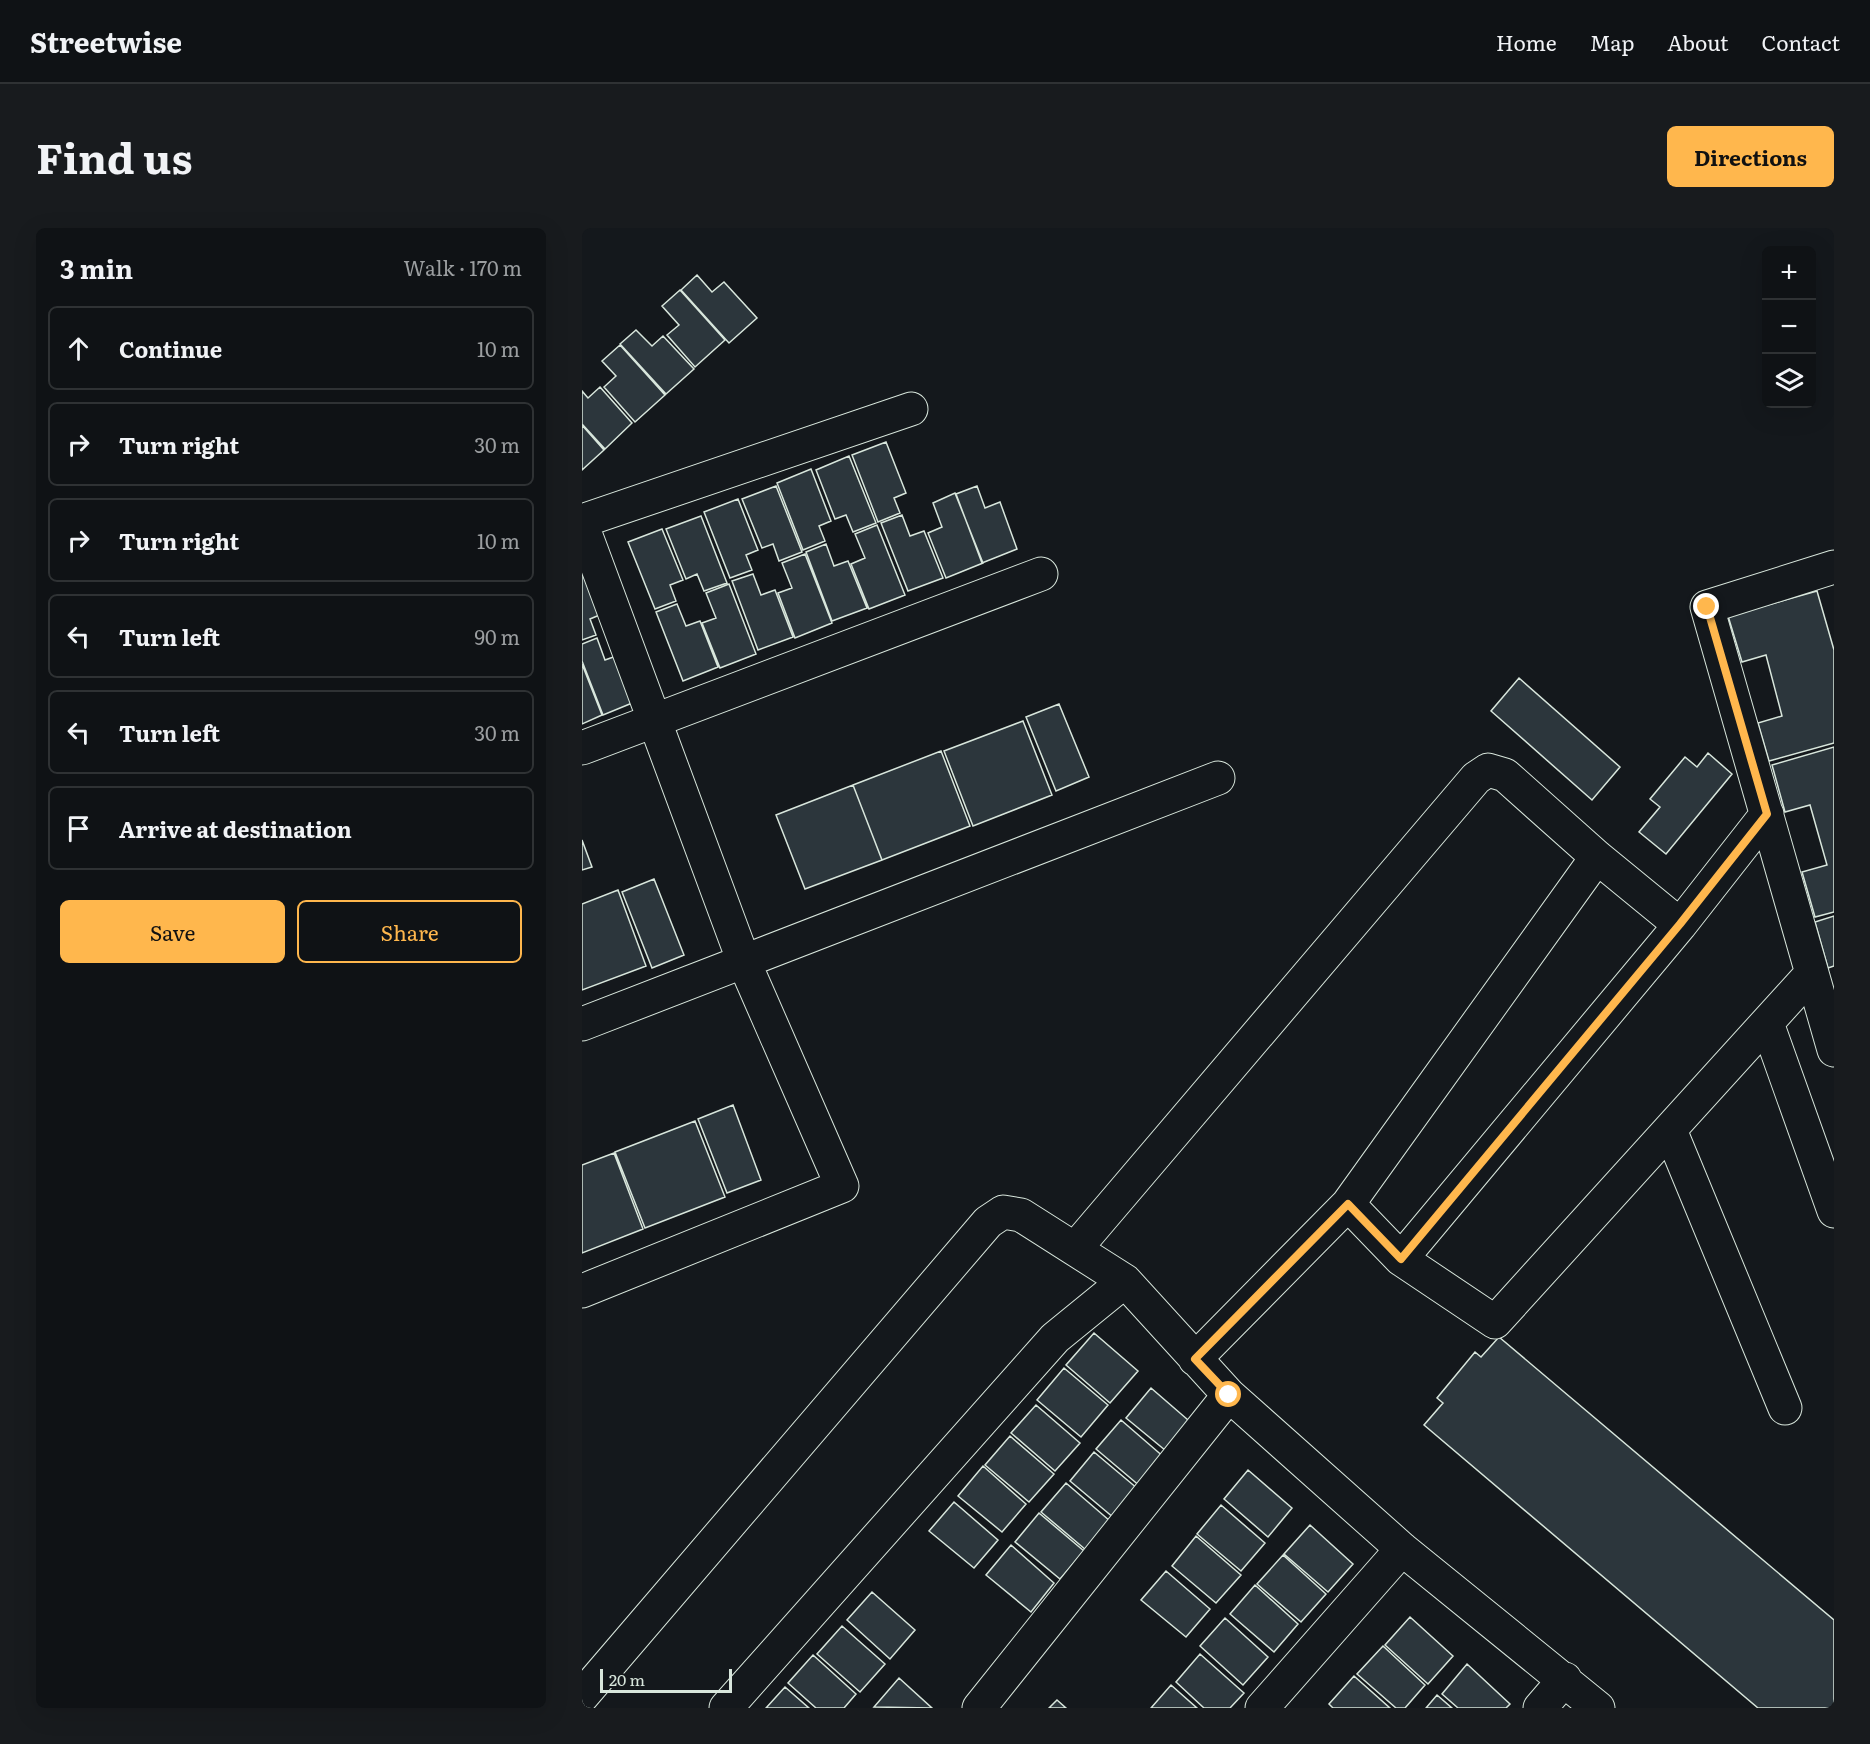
<!DOCTYPE html>
<meta charset="utf-8">
<style>
body{margin:0;font-family:Literata,serif;background:#181b1e;color:#f1f3f6}
.controls{position:absolute;right:18px;top:18px;display:grid;overflow:hidden;border-radius:9px;box-shadow:0 6px 24px #0002}
.controls button{width:54px;height:54px;display:grid;place-items:center;padding:0;border:0;border-bottom:2px solid #2f3234;background:#0f1215;color:#f1f3f6;font:30px sans-serif}
.scale{position:absolute;left:18px;bottom:15px;width:132px;box-sizing:border-box;padding-left:6px;border:3px solid #d8e6dc;border-top:0;font-size:16px;line-height:21px;white-space:nowrap;color:#d8e6dc;-webkit-text-stroke:4px #14181c;paint-order:stroke}
.stop{position:absolute;width:18px;height:18px;margin:-14px;border:4px solid #ffb74d;border-radius:50%;background:#fff}
.stop.end{background:#ffb74d;border-color:#fff;box-shadow:0 2px 6px #0008}
.list{margin:0;padding:0;list-style:none}
h2{display:flex;justify-content:space-between;align-items:center;height:78px;margin:0;padding:0 24px;font-size:26px}
h2 small{font-size:20px;font-weight:400;color:#9b9ea0}
.list li{display:grid;grid-template-columns:39px 1fr auto;gap:18px;align-items:center;box-sizing:border-box;height:84px;margin:0 12px 12px;padding:0 12px;border:2px solid #2f3234;border-radius:9px}
.list b{display:block;font-size:22px;white-space:nowrap}
.list em{font-size:20px;font-style:normal;color:#9b9ea0}
.actions{display:flex;gap:12px;padding:18px 24px}
.actions a{flex:1;padding:14px 0;border:2px solid #ffb74d;border-radius:9px;text-align:center;font-size:21px;color:#ffb74d}
.actions .main{background:#ffb74d;color:#111}
.icon{flex:none;width:33px;height:33px;fill:none;stroke:currentColor;stroke-width:2;stroke-linecap:round;stroke-linejoin:round}
.map{position:relative;flex:none;width:1252px;height:1480px;overflow:hidden;border-radius:9px}
header{display:flex;align-items:center;gap:36px;box-sizing:border-box;height:84px;padding:0 30px;background:#0f1215;border-bottom:2px solid #2f3234}
header strong{font-size:28px}
nav{display:flex;gap:33px;margin-inline-start:auto;font-size:21px}
.intro{display:flex;align-items:center;justify-content:space-between;box-sizing:border-box;height:144px;padding:0 36px}
h1{margin:0;font-size:42px}
.button{padding:15px 27px;border-radius:9px;background:#ffb74d;color:#111;font-size:21px;font-weight:700}
main{display:flex;gap:36px;padding:0 36px}
aside{flex:1;background:#0f1215;border-radius:9px;box-shadow:0 6px 24px #0002}
.map>svg:first-child{display:block}
.building{fill:#2c363c;stroke:#d8e6dc;stroke-width:1.5}
.lines{fill:none;stroke-linecap:round;stroke-linejoin:round}
.minor-casing{stroke:#d8e6dc;stroke-width:35}
.minor{stroke:#14181c;stroke-width:33}
.route{stroke:#ffb74d;stroke-width:8}
</style>
<header>
<strong>Streetwise</strong>
<nav><a>Home</a><a>Map</a><a>About</a><a>Contact</a></nav>
</header>
<div class="intro"><h1>Find us</h1><a class="button">Directions</a></div>
<main>
<aside>
<h2>3 min<small>Walk · 170 m</small></h2>
<ul class="list">
<li><svg class="icon" aria-label="ahead" viewBox="0 0 24 24"><path d="M12 20V5M6 11l6-6 6 6"/></svg><div><b>Continue</b></div><em>10 m</em></li>
<li><svg class="icon" aria-label="right" viewBox="0 0 24 24"><path d="M7 20v-9h11M14 6l5 5-5 5"/></svg><div><b>Turn right</b></div><em>30 m</em></li>
<li><svg class="icon" aria-label="right" viewBox="0 0 24 24"><path d="M7 20v-9h11M14 6l5 5-5 5"/></svg><div><b>Turn right</b></div><em>10 m</em></li>
<li><svg class="icon" aria-label="left" viewBox="0 0 24 24"><path d="M17 20v-9H6M10 6l-5 5 5 5"/></svg><div><b>Turn left</b></div><em>90 m</em></li>
<li><svg class="icon" aria-label="left" viewBox="0 0 24 24"><path d="M17 20v-9H6M10 6l-5 5 5 5"/></svg><div><b>Turn left</b></div><em>30 m</em></li>
<li><svg class="icon" aria-label="arrive" viewBox="0 0 24 24"><path d="M6 21V4h12l-3 4 3 4H6"/></svg><div><b>Arrive at destination</b></div></li>
</ul>
<div class="actions"><a class="main">Save</a><a>Share</a></div>
</aside>
<div class="map">
<svg width="1252" height="1480" viewBox="0 0 1252 1480">
<rect width="100%" height="100%" fill="#14181c"/>
<path class="building" d="M115 47 130 64 142 54 175 90 147 115 99 62Z
M98 62 143 112 113 139 85 107 97 97 80 78Z
M54 102 70 118 81 108 112 141 84 166 38 116Z
M38 117 83 167 53 194 22 159 34 148 20 133Z
M18 159 50 195 23 221 0 196V163L6 170Z
M0 197 22 222 0 242Z
M304 214 324 265 312 270 318 285 296 294 270 227Z
M267 228 294 295 271 304 264 287 253 291 234 242Z
M229 241 249 293 237 298 243 313 221 322 195 255Z
M194 258 220 324 197 333 191 316 180 320 160 271Z
M395 258 403 280 418 274 435 321 400 335 374 266Z
M373 265 401 335 364 350 346 305 360 299 351 275Z
M156 271 176 322 164 327 170 342 148 350 122 284Z
M320 287 328 308 342 303 361 350 326 363 299 295Z
M119 288 145 355 122 363 115 346 104 351 84 301Z
M295 297 323 367 287 381 269 336 283 330 273 306Z
M80 301 101 352 88 357 94 373 73 381 46 314Z
M244 316 252 338 266 333 285 380 250 393 224 324Z
M223 326 250 395 213 410 196 365 210 360 200 335Z
M0 335 20 386 8 391 14 407 0 412Z
M171 346 179 367 193 362 211 409 176 422 150 353Z
M147 356 174 426 138 440 120 395 134 390 124 365Z
M1235 363 1252 422V515L1187 533 1176 495 1200 488 1184 427 1160 434 1146 388Z
M95 376 104 398 118 393 136 439 101 453 74 384Z
M15 410 23 432 37 427 55 473 21 487 0 433V416Z
M0 436 20 487 0 496Z
M937 450 1038 539 1010 572 909 483Z
M477 476 507 549 474 563 444 489Z
M441 493 470 567 391 598 362 523Z
M1252 519V684L1233 689 1220 644 1245 637 1228 577 1203 584 1190 537Z
M359 523 388 598 300 632 271 557Z
M1126 525 1150 546 1084 626 1057 604 1078 579 1068 571 1103 529 1115 539Z
M271 557 300 632 223 661 194 587Z
M0 612 10 639 0 642Z
M72 651 102 727 70 740 40 664Z
M36 662 64 738 0 762V676Z
M1252 688V738L1246 740 1233 694Z
M151 877 179 952 145 965 116 891Z
M113 893 143 969 63 1000 33 924Z
M32 925 61 1001 0 1025V937Z
M512 1105 556 1143 528 1175 484 1137Z
M917 1109 1252 1392V1480H1176L842 1197 861 1175 855 1170 893 1124 899 1129Z
M482 1140 526 1177 499 1209 455 1172Z
M569 1160 613 1198 589 1227 544 1190Z
M454 1177 498 1215 473 1243 429 1205Z
M539 1192 583 1230 559 1259 514 1221Z
M428 1208 472 1246 447 1274 403 1237Z
M512 1224 556 1261 532 1290 488 1253Z
M401 1238 444 1276 420 1304 376 1268Z
M666 1242 710 1280 686 1309 642 1271Z
M484 1255 528 1293 504 1322 459 1284Z
M372 1274 416 1312 392 1340 347 1303Z
M639 1277 683 1315 659 1343 615 1306Z
M457 1285 502 1323 478 1351 433 1314Z
M728 1297 771 1336 746 1364 702 1326Z
M614 1308 659 1347 634 1375 590 1338Z
M429 1317 472 1355 449 1384 404 1347Z
M701 1327 744 1366 719 1394 675 1356Z
M584 1343 628 1381 604 1409 559 1372Z
M673 1357 716 1396 692 1424 648 1386Z
M290 1364 333 1402 308 1431 265 1392Z
M828 1389 871 1428 846 1456 803 1417Z
M643 1390 686 1429 661 1457 618 1418Z
M260 1398 303 1436 278 1464 235 1426Z
M801 1418 843 1457 823 1480H814L775 1446Z
M618 1426 662 1465 648 1480H622L594 1454Z
M231 1427 274 1466 262 1480H234L206 1455Z
M885 1436 928 1476 924 1480H876L860 1466Z
M772 1448 808 1480H751L747 1476Z
M317 1450 350 1480 292 1479Z
M589 1457 615 1480H569Z
M203 1459 227 1480H184Z
M855 1467 870 1480H844Z
M475 1472 484 1480H467Z"/>
<g class="lines">
<defs>
<path id="minor" d="M0 293 329 181
M0 297 162 734 260 958 0 1063
M1252 339 1125 379 1252 822
M0 520 459 346
M1185 795 1252 983
M0 796 636 550
M1088 902 1203 1180
M766 976 819 1031 913 1094 1230 745
M493 1021 894 550 906 542 923 547 1015 629 1098 697
M819 1031 1098 697 1185 586
M613 1131 766 976 1015 629
M0 1468 406 994 421 984 439 987 543 1053 647 1167 820 1321 1016 1480
M144 1480 473 1110 543 1053
M397 1480 647 1167
M680 1480 820 1321
M958 1480 983 1451"/>
</defs>
<use href="#minor" class="minor-casing"/>
<use href="#minor" class="minor"/>
</g>
<g class="lines">
<path class="route" d="M647 1167 613 1131 766 976 819 1031 1098 696 1185 586 1125 379"/>
</g>
</svg>
<div class="controls">
<button>+</button>
<button>−</button>
<button><svg class="icon" aria-label="layers" viewBox="0 0 24 24"><path d="M12 4l9 5-9 5-9-5zM3 14l9 5 9-5"/></svg></button>
</div>
<div class="scale">20 m</div>
<div class="stop" style="left:647px;top:1167px"></div>
<div class="stop end" style="left:1125px;top:379px"></div>
</div>
</main>
